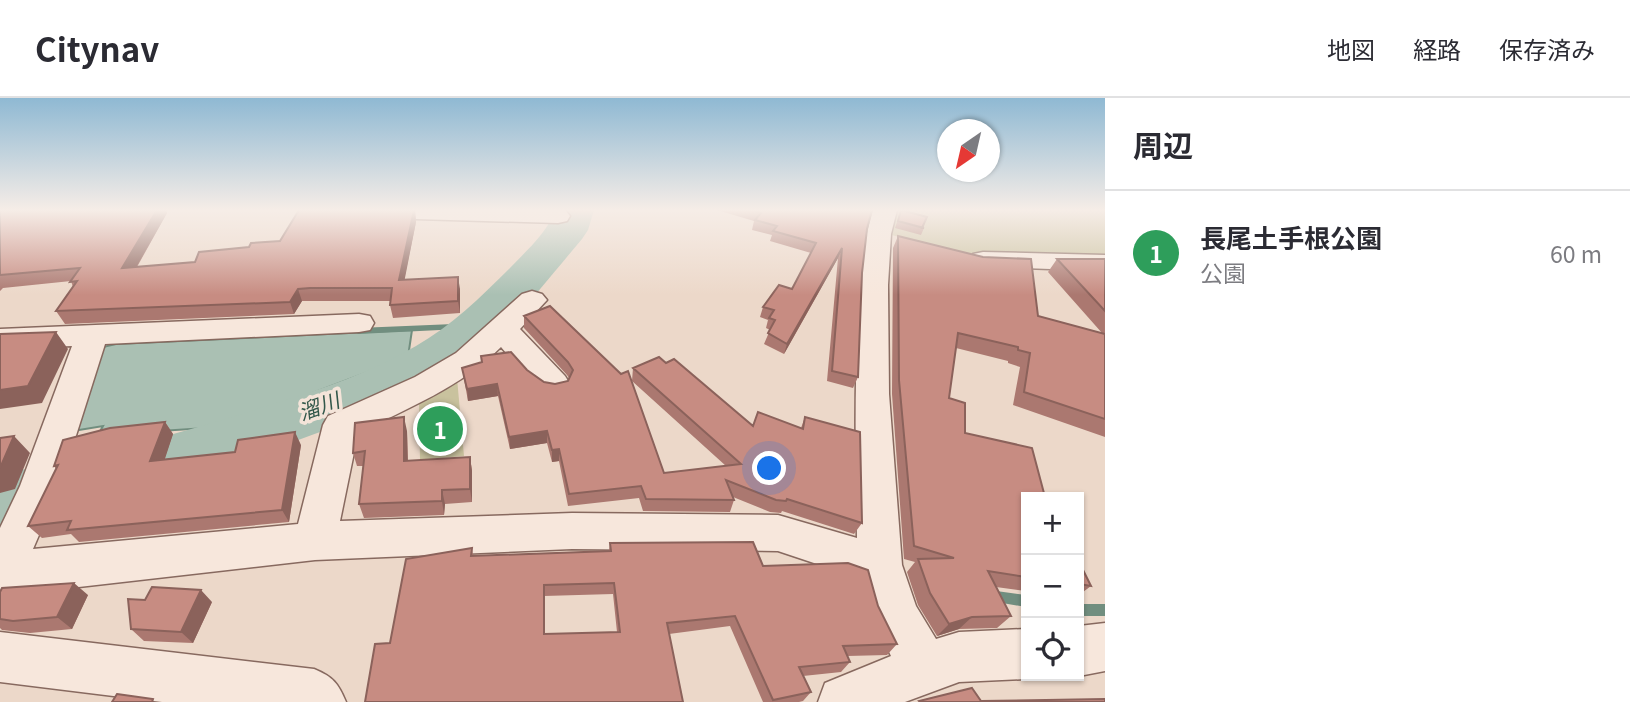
<!DOCTYPE html>
<html lang="ja">
<meta charset="utf-8">
<style>
body{margin:0;font-family:Georgia,"Noto Sans JP",serif;background:#f7f7f7;color:#2b2b33}
.controls{position:absolute;right:21px;bottom:21px;display:grid;overflow:hidden;border-radius:0px;box-shadow:0 2px 5px #0004}
.controls button{width:63px;height:63px;display:grid;place-items:center;padding:0;border:0;border-bottom:2px solid #e1e1e2;background:#fff;color:#2b2b33;font:35px sans-serif}
.compass{position:absolute;left:937px;top:21px;width:63px;height:63px;border-radius:50%;background:#fff;box-shadow:0 2px 5px #0004;rotate:214deg}
.you{position:absolute;left:770px;top:371px;width:24px;height:24px;margin:-18px;border:5px solid #fff;border-radius:50%;background:#1a73e8;box-shadow:0 0 0 10px #1a73e833}
.badge{display:grid;place-items:center;width:46px;height:46px;border-radius:50%;background:#7c3aed;color:#fff;font-size:23px;font-weight:700}
.pin{position:absolute;translate:-50% -50%;border:4px solid #fff;box-shadow:0 2px 7px #0006}
.list{margin:0;padding:0;list-style:none}
h2{display:flex;justify-content:space-between;align-items:center;height:91px;margin:0;padding:0 28px;font-size:30px}
h2 small{font-size:23px;font-weight:400;color:#7c7c81}
.list li{display:grid;grid-template-columns:46px 1fr auto;gap:21px;align-items:center;box-sizing:border-box;height:126px;padding:0 28px;border-top:2px solid #e1e1e2}
.list b{display:block;font-size:26px;white-space:nowrap}
.list p{margin:0;font-size:23px;white-space:nowrap;color:#7c7c81}
.list em{font-size:23px;font-style:normal;color:#7c7c81}
.icon{flex:none;width:38px;height:38px;fill:none;stroke:currentColor;stroke-width:2;stroke-linecap:round;stroke-linejoin:round}
.map{position:relative;flex:none;width:1105px;height:604px;overflow:hidden}
header{display:flex;align-items:center;gap:42px;box-sizing:border-box;height:98px;padding:0 35px;background:#fff;border-bottom:2px solid #e1e1e2}
header strong{font-size:33px}
nav{display:flex;gap:38px;margin-inline-start:auto;font-size:24px}
main{display:flex}
aside{flex:1;background:#fff}
.map>svg:first-child{display:block}
.green{fill:#c9c29e}
.water{fill:#aac0b3;stroke:#718e7f;stroke-width:2}
.lines{fill:none;stroke-linecap:round;stroke-linejoin:round}
.stream{fill:#718e7f;fill-rule:evenodd}
.river{fill:#aac0b3;fill-rule:evenodd}
.street-casing{stroke:#87695f;stroke-width:3}
.street{fill:#f7e7dc;fill-rule:evenodd}
.wall{fill:#ab7870;fill-rule:evenodd}
.shaded-wall{fill:#8b625b}
.building{fill:#c78c82;stroke:#8b625b;stroke-width:2;fill-rule:evenodd}
.labels{text-anchor:middle;stroke-width:7;stroke-linejoin:round;paint-order:stroke}
.water-label{font-size:21px;font-style:italic;fill:#32574a;stroke:#f4e4d9}
</style>
<header>
<strong>Citynav</strong>
<nav><a>地図</a><a>経路</a><a>保存済み</a></nav>
</header>
<main>
<div class="map">
<svg width="1105" height="604" viewBox="0 0 1105 604">
<rect width="100%" height="100%" fill="#ecd8c9"/>
<path class="green" d="M891 112H1105V161L968 157 884 135Z
M457 280 464 358 420 362 419 304Z"/>
<path class="water" d="M412 232 408 259 222 329 98 337 103 328 73 333 103 249 116 246Z"/>
<g class="lines">
<path class="stream" d="M478 225 482 228 481 230 358 236 354 233 358 230Z
M989 492 1026 497V509L985 502 983 498 985 494Z
M1079 506H1105V518H1079Z"/>
<path class="river" d="M556 112H594L588 132 582 141C547 182 513 228 469 261 420 299 359 320 301 341 203 376 102 407 0 430V376C92 359 184 335 273 306 322 291 372 274 416 248 451 228 481 199 510 170 527 152 546 136 556 112Z"/>
<defs>
<path id="street" d="M335 112H565L570 118 567 123 558 125 347 119 338 117Z
M873 112H897L891 136 888 187 889 296 902 467 916 508 936 541 959 534 1026 531V578H1033L1026 581 959 584 905 604H818L825 585 891 558 872 518 862 481 778 453 572 451 315 462 0 498V430L20 388 72 248 0 251V231L359 216 370 218 374 225 370 232 359 234 105 246 60 388 33 451 298 426 323 327 328 318 415 279 456 255 522 196 532 193 542 196 547 202 520 231 565 278 570 286 565 294C536 303 519 269 501 249 461 289 408 310 358 335L340 423 572 415 778 417 857 440C856 370 854 300 858 230 860 190 861 150 873 112Z
M983 154 1105 157V173L973 168 970 162 973 156Z
M1105 525V573L1079 578V528Z
M0 534 314 571C333 579 338 585 346 604H162L0 584Z"/>
</defs>
<use href="#street" class="street-casing"/>
<use href="#street" class="street"/>
</g>
<path class="wall" d="M0 112H166L167 115 137 169 195 164 249 149 415 112 416 124 404 182 460 191V215L393 220 390 207 391 203H302L294 216 65 226 56 213 73 189 71 183 3 190 0 193Z
M717 112H872L867 131 862 175 858 279 853 290 827 283 838 160 784 256 764 246 770 232 766 230 768 222 760 219 763 209 792 191 811 155 770 143 772 137 752 132 754 123Z
M901 112 922 130H924L921 137 895 130Z
M898 138 983 159 1038 218 1102 235 1048 174 1057 161H1105V339L1013 307 1020 269 1008 265V263L956 250 949 300 965 335 1026 399V493L996 489 1011 518 997 530 959 531 937 538 918 507 907 474 915 464 904 461 892 296 893 150Z
M550 208 664 375 726 368 632 283 633 270 666 265 753 328 801 330 805 319 862 425 854 436 782 413 781 415 770 414 733 399 734 402 730 414 643 413 639 400 568 408 559 363 552 364 547 345 510 351 498 298 468 303 462 270 527 272 544 284 555 286 568 283 569 280 567 277 524 230V218Z
M165 324 173 336 164 362 301 347 289 424 79 444 71 436 42 440 28 428 56 371 54 368Z
M407 333 408 363 470 359 472 373V404L445 406 444 417 364 420 359 406 363 368H357L353 355Z
M610 445 763 468 878 508 897 546 887 557 847 558 850 564 841 574 803 578 811 594 803 603 799 604H763L730 528 669 536 390 545 472 450 473 458 609 453ZM613 496 617 534 544 536V498Z
M1079 464 1091 488 1079 497Z
M0 494 88 497 72 531 30 535 2 532 0 530Z
M212 504 193 545 144 543 131 531Z"/>
<path class="shaded-wall" d="M157 112H166L167 115 129 182 122 170Z
M415 112 416 124 402 195 399 182Z
M842 150 838 160 784 256 787 246Z
M458 179 460 191V215L458 203Z
M298 191 302 203 294 216 290 204Z
M56 234 68 251 42 305 0 311V292Z
M497 286 498 298 468 303 467 291Z
M404 319 407 333 408 377 404 363Z
M165 324 173 336 160 376 150 363Z
M547 333V345L510 351 509 339Z
M295 334 301 347 289 424 282 412Z
M14 338 30 355 15 391 0 395V370Z
M559 351V363L552 364V352Z
M470 359 472 373V404L470 391Z
M442 392 445 406 444 417 442 403Z
M74 485 88 497 72 531 57 519Z
M201 492 212 504 193 545 181 534Z
M972 519 959 531 937 538 949 526Z"/>
<path class="building" d="M0 112H157L122 170 195 164 199 154 249 149 251 145 280 143 299 112H414L399 182 458 179V203L390 207 392 190H310L298 191 290 204 56 213 77 183 70 184 80 170 0 177Z
M752 112H872L867 131 862 175 858 279 832 273 842 150 787 246 768 235 775 222 769 220 774 212 763 209 779 187 792 191 816 145 773 133 777 128 755 122 761 115Z
M901 112 927 119 922 130H924L898 123Z
M898 138 983 159 1031 161 1038 218 1105 236V321L1024 294 1030 255 1018 252V249L958 235 949 300 965 305V335L1032 350 1045 399H1026V479L988 473 1011 518 972 519 949 526 930 495 918 461 954 460 914 448 899 282Z
M1057 161H1105V213Z
M550 208 621 276 628 273 664 375 741 366 633 270 659 259 666 265 674 261 753 328 758 314 803 331 805 319 860 334 862 425 787 401 786 403 776 402 726 382 734 402 646 401 641 388 569 396 559 351 552 352 547 333 509 339 497 286 467 291 462 270 482 264 481 258 511 254 527 272 544 284 555 286 568 283 573 272 568 264 524 218Z
M56 234 28 288 0 292V236Z
M404 319V363L470 359V391L442 392V403L359 406 365 353 353 355 355 325Z
M165 324 150 363 235 354 238 342 295 334 282 412 67 432 71 423 28 428 58 367 54 368 63 342 110 330Z
M14 338 0 370V340Z
M753 444 763 468 848 465 868 472 878 508 897 546 843 548 850 564 799 569 811 594 773 602 735 518 667 525 683 604H365L375 546 390 545 406 461 472 450 471 458 611 453 610 445ZM614 485 620 534 544 536V487Z
M1079 464 1091 488 1079 486Z
M74 485 57 519 13 523 0 521V494L2 490Z
M152 489 201 492 181 534 131 531 128 501 145 502Z
M972 590 981 603 1105 601V604H920L919 603Z
M117 596 153 601 152 604H112Z"/>
<linearGradient id="sky" x2="0" y2="1"><stop stop-color="#8fb9d3"/><stop offset="0.57" stop-color="#f6ede7"/><stop offset="1" stop-color="#f6ede7" stop-opacity="0"/></linearGradient>
<rect width="1105" height="197" fill="url(#sky)"/>
<g class="labels">
<g class="water-label">
<text transform="translate(319 309) rotate(-20)" y="7">溜川</text>
</g>
</g>
</svg>
<div class="controls">
<button>+</button>
<button>−</button>
<button><svg class="icon" aria-label="locate" viewBox="0 0 24 24"><circle cx="12" cy="12" r="6"/><path d="M12 2v4M12 18v4M2 12h4M18 12h4"/></svg></button>
</div>
<svg class="compass" viewBox="-18 -18 36 36"><path d="M0-13l5 13h-10z" fill="#e53935"/><path d="M0 13l5-13h-10z" fill="#7c7c81"/></svg>
<div class="you"></div>
<div class="pin badge" style="left:440px;top:331px;background:#2e9e5b">1</div>
</div>
<aside>
<h2>周辺<small></small></h2>
<ul class="list">
<li><span class="badge" style="background:#2e9e5b">1</span><div><b>長尾土手根公園</b><p>公園</p></div><em>60 m</em></li>
</ul>
</aside>
</main>
